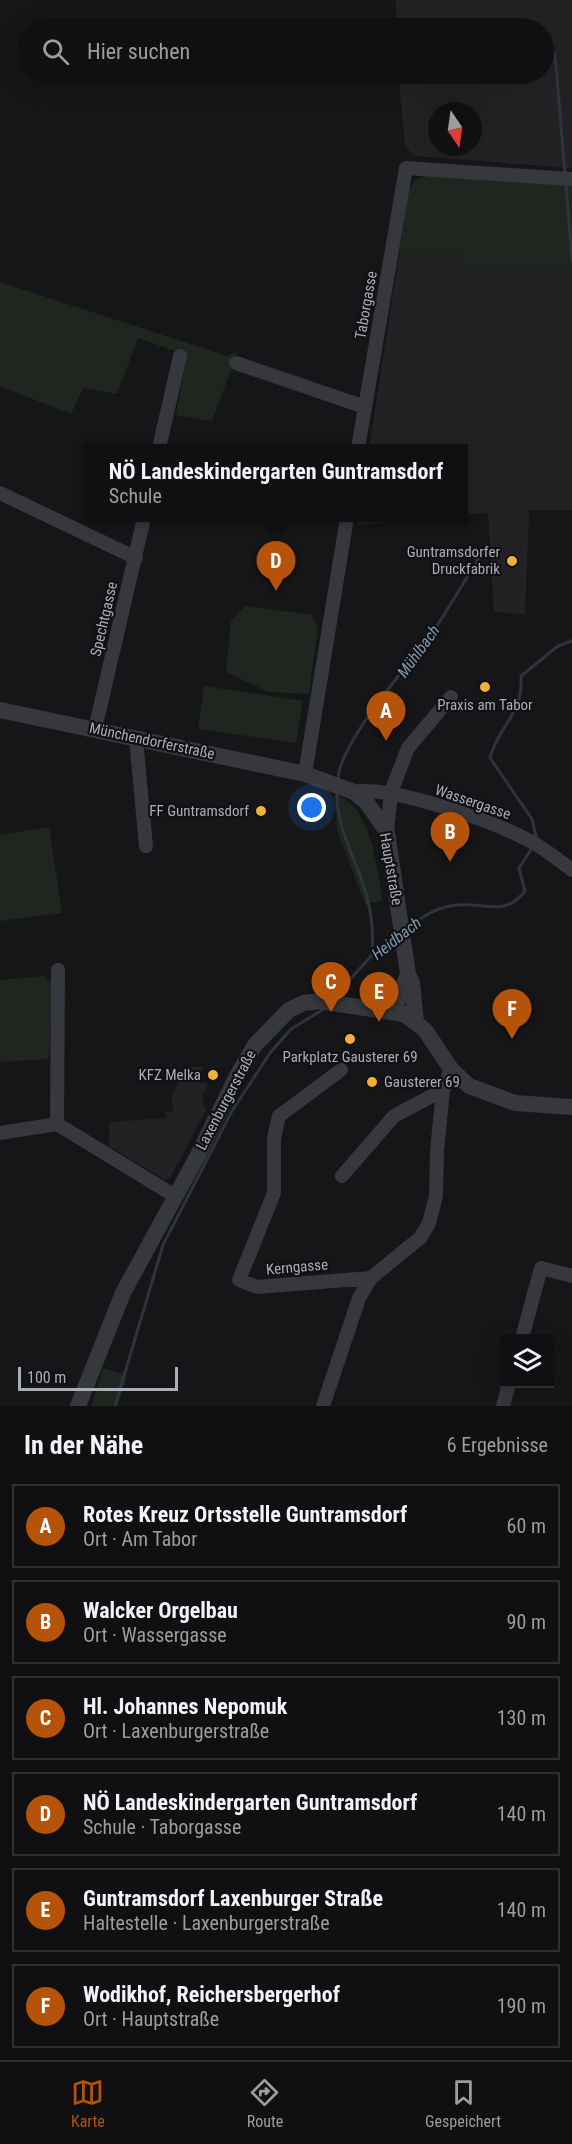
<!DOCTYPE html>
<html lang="de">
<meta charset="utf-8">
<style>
body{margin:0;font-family:"Roboto Condensed",sans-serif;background:#1e1e20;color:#f1f3f6}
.controls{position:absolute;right:18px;bottom:18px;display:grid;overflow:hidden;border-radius:0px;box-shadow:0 6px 24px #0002}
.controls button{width:54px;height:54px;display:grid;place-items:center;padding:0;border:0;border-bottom:2px solid #303032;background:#101012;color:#f1f3f6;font:30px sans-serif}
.compass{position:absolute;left:428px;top:102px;width:54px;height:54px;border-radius:50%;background:#101012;box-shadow:0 6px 24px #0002;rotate:167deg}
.scale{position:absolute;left:18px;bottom:15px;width:160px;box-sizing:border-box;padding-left:6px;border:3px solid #a8adb8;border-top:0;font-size:16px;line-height:21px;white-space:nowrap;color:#a8adb8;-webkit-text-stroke:4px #111113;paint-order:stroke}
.you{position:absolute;left:312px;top:808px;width:21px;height:21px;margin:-15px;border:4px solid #fff;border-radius:50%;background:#1a73e8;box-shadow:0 0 0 9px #1a73e833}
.badge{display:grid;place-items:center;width:39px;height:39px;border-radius:50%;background:#b45309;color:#fff;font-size:20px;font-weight:700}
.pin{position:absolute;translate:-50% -50px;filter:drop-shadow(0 2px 3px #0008)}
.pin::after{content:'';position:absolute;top:32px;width:21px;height:18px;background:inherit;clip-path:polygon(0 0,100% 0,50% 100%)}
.popup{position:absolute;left:84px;top:444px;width:384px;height:78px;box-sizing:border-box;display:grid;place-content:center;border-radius:0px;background:#101012;filter:drop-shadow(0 2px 4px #0005);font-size:20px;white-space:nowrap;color:#9c9d9f}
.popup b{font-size:22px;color:#f1f3f6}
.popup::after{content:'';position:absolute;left:50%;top:100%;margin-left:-12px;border:12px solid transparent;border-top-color:#101012}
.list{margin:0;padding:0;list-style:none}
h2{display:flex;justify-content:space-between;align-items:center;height:78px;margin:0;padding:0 24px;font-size:26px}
h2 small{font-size:20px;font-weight:400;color:#9c9d9f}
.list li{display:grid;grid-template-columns:39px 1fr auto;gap:18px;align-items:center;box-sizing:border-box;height:84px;margin:0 12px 12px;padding:0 12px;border:2px solid #303032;border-radius:0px}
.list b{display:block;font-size:22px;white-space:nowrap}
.list p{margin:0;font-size:20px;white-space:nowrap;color:#9c9d9f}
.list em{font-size:20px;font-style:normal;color:#9c9d9f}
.icon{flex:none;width:33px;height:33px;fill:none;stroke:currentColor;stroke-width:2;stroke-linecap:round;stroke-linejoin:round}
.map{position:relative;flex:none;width:572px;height:1406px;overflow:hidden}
.search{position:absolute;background:#101012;box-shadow:0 6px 24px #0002;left:18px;right:18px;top:18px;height:66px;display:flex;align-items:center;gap:15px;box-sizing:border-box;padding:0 21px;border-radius:33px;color:#9c9d9f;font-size:22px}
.sheet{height:654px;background:#101012}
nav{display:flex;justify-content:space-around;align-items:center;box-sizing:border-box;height:84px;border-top:2px solid #303032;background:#101012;font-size:16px;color:#9c9d9f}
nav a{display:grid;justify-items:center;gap:3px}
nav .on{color:#b45309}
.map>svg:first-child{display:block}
.built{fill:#222225;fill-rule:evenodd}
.green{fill:#1e261f}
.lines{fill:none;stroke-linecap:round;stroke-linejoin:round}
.stream{stroke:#2c353c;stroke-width:3}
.minor{stroke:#37383d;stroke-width:14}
.tertiary{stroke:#37383d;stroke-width:16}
.poi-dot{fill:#f2b134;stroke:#111113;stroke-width:2}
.labels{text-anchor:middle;stroke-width:4.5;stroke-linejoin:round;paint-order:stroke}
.street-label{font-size:15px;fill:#a8adb8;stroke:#111113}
.poi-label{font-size:15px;fill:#a8adb8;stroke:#111113;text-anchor:end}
.water-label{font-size:16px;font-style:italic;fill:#7f9bb3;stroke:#111113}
</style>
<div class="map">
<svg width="572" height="1406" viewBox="0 0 572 1406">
<rect width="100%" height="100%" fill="#161618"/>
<path class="built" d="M396 0H572V168L414 156 405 146 398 74H544V28H396ZM437 111H473V147H437Z
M465 254 469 266H572V510H529L525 614 494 612 488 513 464 515V448H369L399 255Z
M358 518H435L357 525Z
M185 1067H203L200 1083 207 1084 206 1092 202 1093 204 1107 207 1108 170 1178 165 1180 109 1146 110 1122 166 1118V1112H173L172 1097Z"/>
<path class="green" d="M432 174 572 185V266H468L465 254 399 255 408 191 414 181Z
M0 282 227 356 238 351 212 421 176 415 187 355 138 338 117 394 83 388 71 414 0 386Z
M245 606 312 615 318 628 309 694 268 692 226 672 231 620Z
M204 686 303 701 296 743 198 729Z
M334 794C373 807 376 866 383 901L365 904 337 830Z
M49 827 62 913 0 921V835Z
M44 976 52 985 49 1059 0 1062V980Z
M103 1368 127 1375 118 1406H91Z"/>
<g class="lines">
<path class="stream" d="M555 54 565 174
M566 184 572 261
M338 780C339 742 410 664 434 630 451 605 466 578 483 552
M337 792C336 824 352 852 362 881 371 905 374 928 372 954
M537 840 532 819 490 758C499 724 523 716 521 676L558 646 572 641
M408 927C421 918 434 909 450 906 481 899 503 920 525 891L519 868 532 848
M334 997 372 955 396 937
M115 1406 163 1245 232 1111 270 1053 291 1029 324 1009"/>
<path class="minor" d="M236 363 365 407
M159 448 180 356
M358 448 406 168 572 179
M0 493 136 558
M95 729 144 518
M136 739 146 846
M305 774 347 518
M354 792C390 785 492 821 526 839 543 847 557 859 572 870
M387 832 391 792 408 748 451 697
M341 1070 279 1116 274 1139V1193L239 1280 257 1287 371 1278 421 1237 429 1223 436 1196 437 1151 443 1090 451 1069
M57 1124 58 970
M57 1124 175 1196
M0 1133 57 1124
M342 1176 394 1116 443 1090
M522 1338 541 1268 572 1276
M323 1406 359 1298 371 1278
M503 1406 509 1384"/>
<path class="tertiary" d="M0 710 305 774 354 792 367 803 387 832 408 974 412 983 416 1022
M394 1011 408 974
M78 1406 123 1293 198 1155 238 1074 255 1045 289 1010 304 1003 319 1001 404 1014 425 1030 451 1069 469 1086 515 1103 572 1107"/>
</g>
<g class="poi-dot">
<circle cx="512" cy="561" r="6"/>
<circle cx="485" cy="687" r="6"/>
<circle cx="261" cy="811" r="6"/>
<circle cx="350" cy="1039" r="6"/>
<circle cx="213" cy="1075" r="6"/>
<circle cx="372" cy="1082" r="6"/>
</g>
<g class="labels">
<g class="street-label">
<text transform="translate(366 305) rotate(-80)" y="5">Taborgasse</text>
<text transform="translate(104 619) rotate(-77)" y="5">Spechtgasse</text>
<text transform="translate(152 741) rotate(12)" y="5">Münchendorferstraße</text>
<text transform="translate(473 802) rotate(19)" y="5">Wassergasse</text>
<text transform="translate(391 869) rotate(80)" y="5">Hauptstraße</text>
<text transform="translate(226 1100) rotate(-62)" y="5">Laxenburgerstraße</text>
<text transform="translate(297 1267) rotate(-5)" y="5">Kerngasse</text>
</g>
<g class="poi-label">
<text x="500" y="557">Guntramsdorfer<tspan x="500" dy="17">Druckfabrik</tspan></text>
<text x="485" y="710" text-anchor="middle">Praxis am Tabor</text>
<text x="249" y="816">FF Guntramsdorf</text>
<text x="350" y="1062" text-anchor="middle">Parkplatz Gausterer 69</text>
<text x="201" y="1080">KFZ Melka</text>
<text x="384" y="1087" text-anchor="start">Gausterer 69</text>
</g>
<g class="water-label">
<text transform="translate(418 651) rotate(-54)" y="6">Mühlbach</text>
<text transform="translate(396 938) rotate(-38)" y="6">Heidbach</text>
</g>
</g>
</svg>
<div class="controls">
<button><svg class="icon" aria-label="layers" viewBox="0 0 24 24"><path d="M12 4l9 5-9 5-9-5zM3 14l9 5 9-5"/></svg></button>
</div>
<svg class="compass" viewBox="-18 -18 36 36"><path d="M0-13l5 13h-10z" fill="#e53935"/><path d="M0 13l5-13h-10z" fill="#9c9d9f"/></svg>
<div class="scale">100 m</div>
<div class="you"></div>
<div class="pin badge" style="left:386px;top:741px">A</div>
<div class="pin badge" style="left:450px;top:862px">B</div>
<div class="pin badge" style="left:331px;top:1012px">C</div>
<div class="pin badge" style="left:276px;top:591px">D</div>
<div class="popup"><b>NÖ Landeskindergarten Guntramsdorf</b>Schule</div>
<div class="pin badge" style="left:379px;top:1022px">E</div>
<div class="pin badge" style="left:512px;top:1039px">F</div>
<div class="search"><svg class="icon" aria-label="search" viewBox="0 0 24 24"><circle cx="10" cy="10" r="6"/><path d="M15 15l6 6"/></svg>Hier suchen</div>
</div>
<section class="sheet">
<h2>In der Nähe<small>6 Ergebnisse</small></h2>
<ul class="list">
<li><span class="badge">A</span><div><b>Rotes Kreuz Ortsstelle Guntramsdorf</b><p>Ort · Am Tabor</p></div><em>60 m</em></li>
<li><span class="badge">B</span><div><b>Walcker Orgelbau</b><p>Ort · Wassergasse</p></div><em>90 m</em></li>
<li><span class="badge">C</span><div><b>Hl. Johannes Nepomuk</b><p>Ort · Laxenburgerstraße</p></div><em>130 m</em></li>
<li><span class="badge">D</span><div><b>NÖ Landeskindergarten Guntramsdorf</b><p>Schule · Taborgasse</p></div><em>140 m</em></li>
<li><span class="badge">E</span><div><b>Guntramsdorf Laxenburger Straße</b><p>Haltestelle · Laxenburgerstraße</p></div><em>140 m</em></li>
<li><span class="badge">F</span><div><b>Wodikhof, Reichersbergerhof</b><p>Ort · Hauptstraße</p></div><em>190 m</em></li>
</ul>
</section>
<nav>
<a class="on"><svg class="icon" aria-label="map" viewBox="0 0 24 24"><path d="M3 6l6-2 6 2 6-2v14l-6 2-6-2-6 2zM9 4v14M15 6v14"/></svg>Karte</a>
<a><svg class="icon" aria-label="directions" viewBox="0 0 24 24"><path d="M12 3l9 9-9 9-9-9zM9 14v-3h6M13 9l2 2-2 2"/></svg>Route</a>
<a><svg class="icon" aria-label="saved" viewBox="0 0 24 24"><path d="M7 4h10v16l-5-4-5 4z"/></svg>Gespeichert</a>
</nav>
